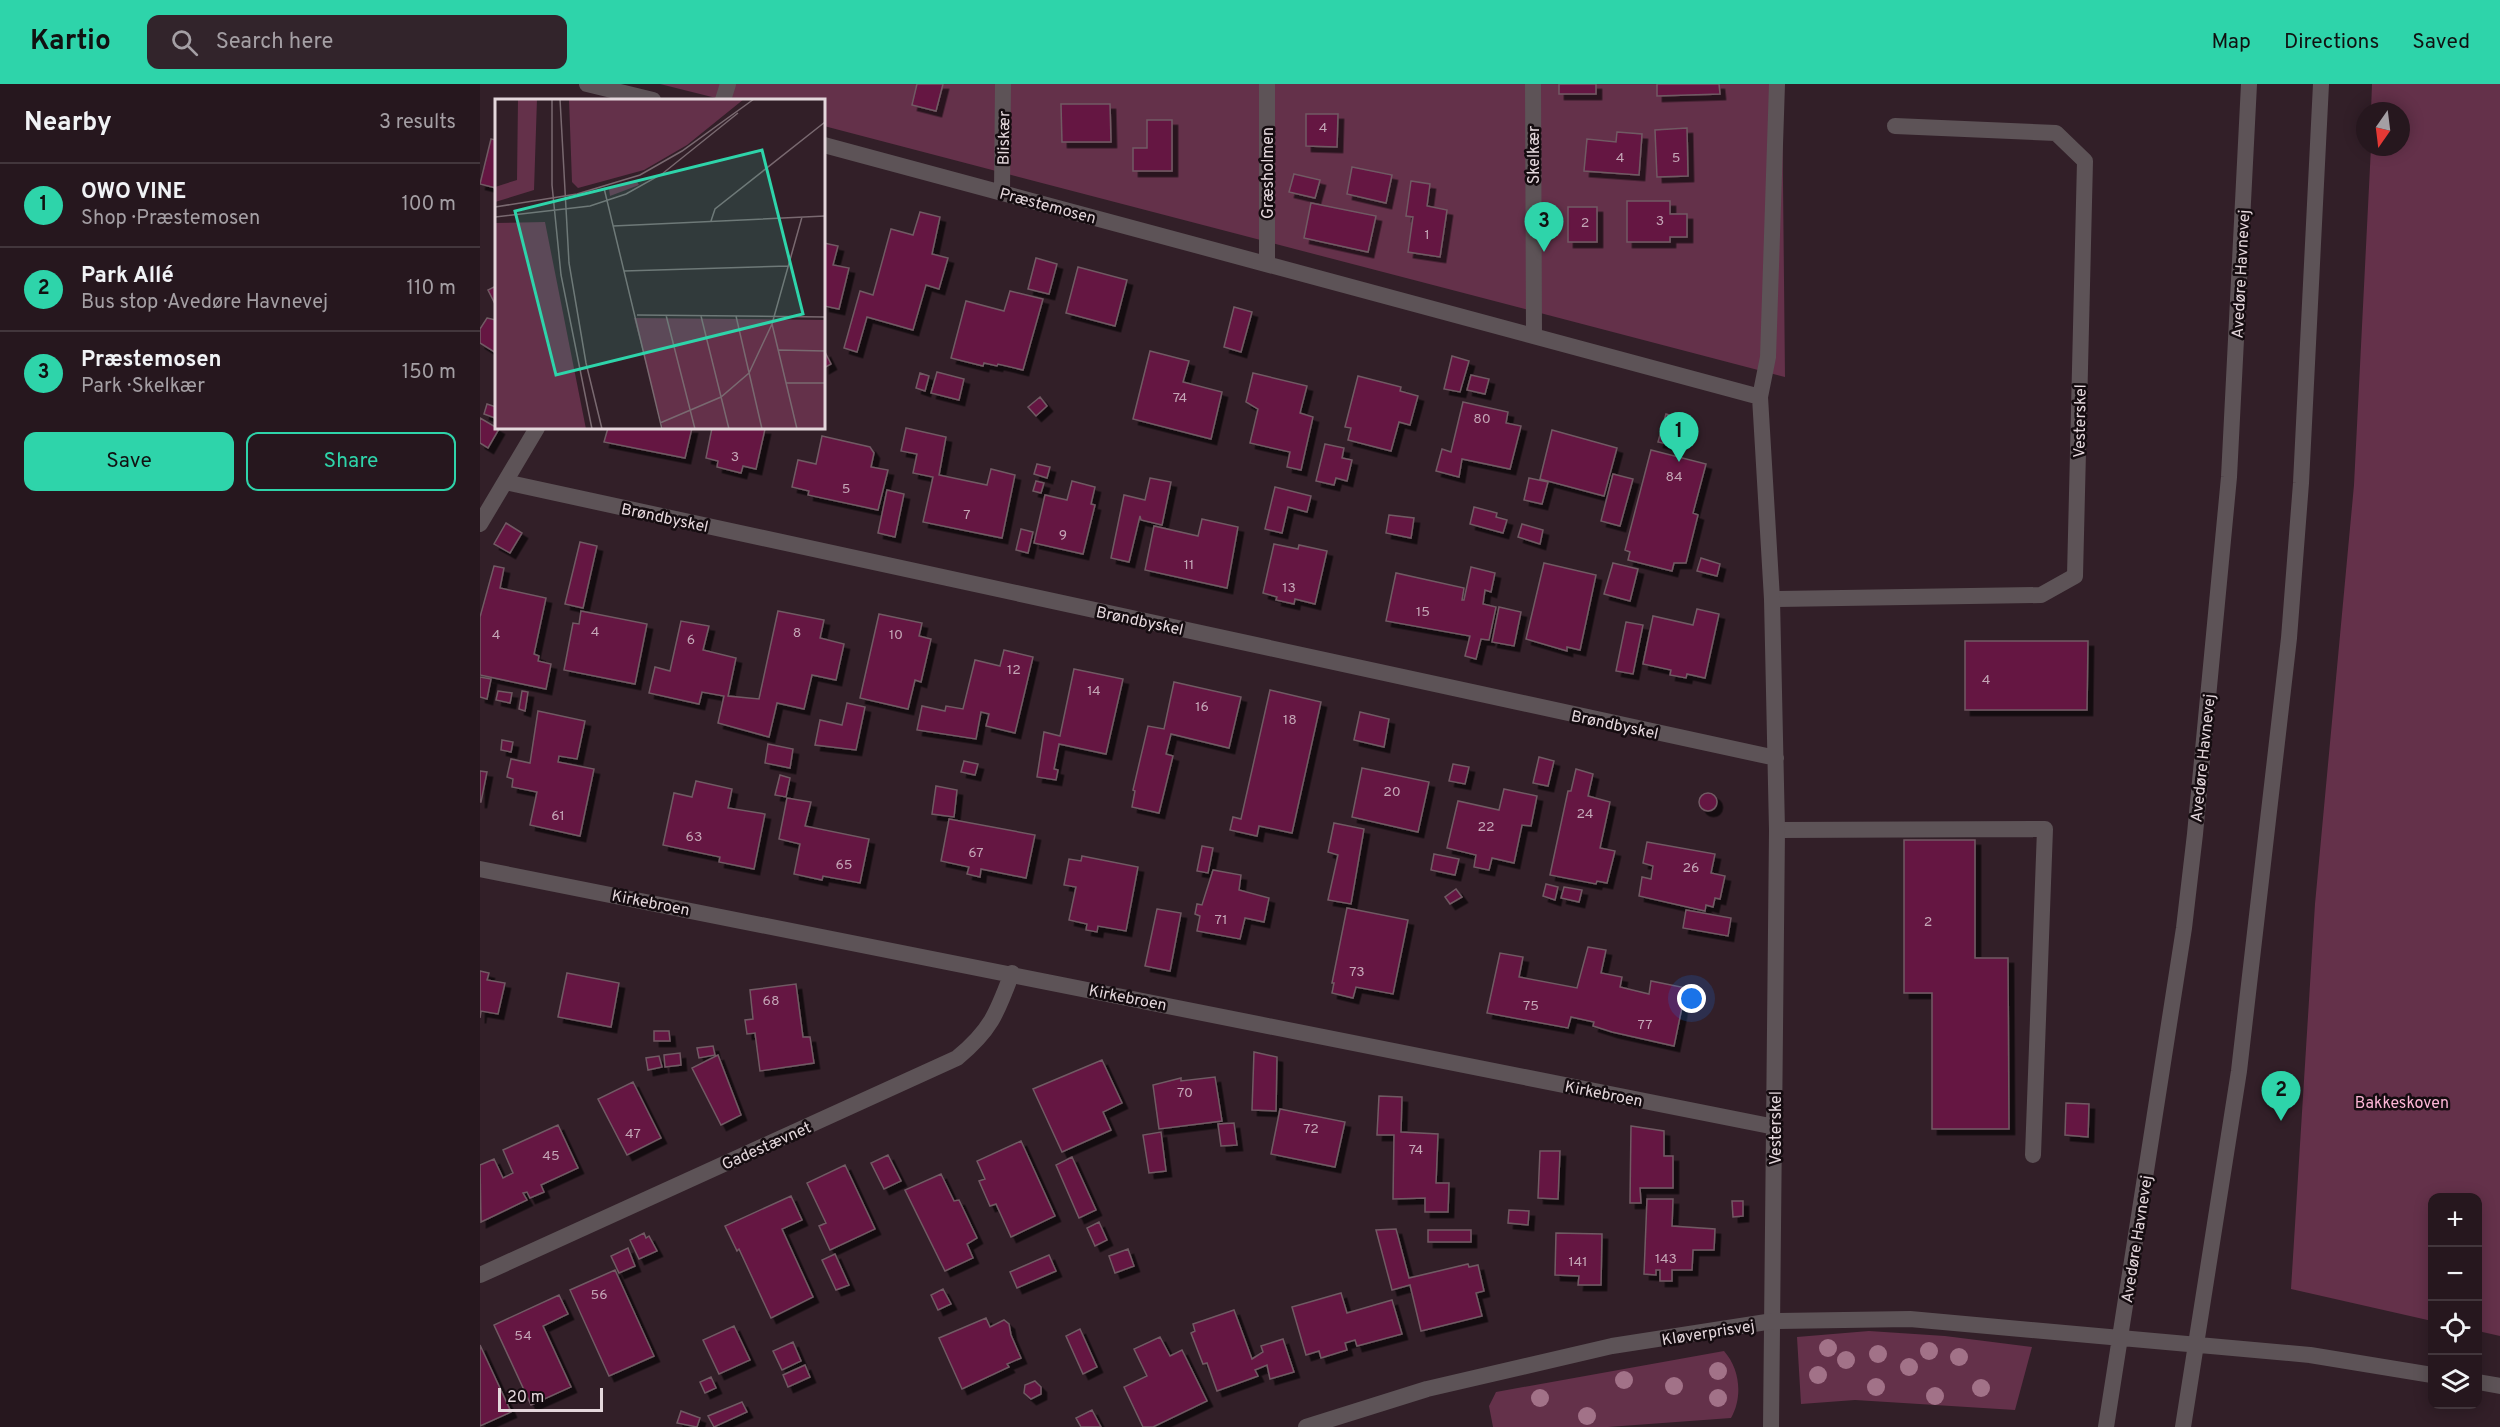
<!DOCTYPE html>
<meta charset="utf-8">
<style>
body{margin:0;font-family:Overpass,sans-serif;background:#32242b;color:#f1f3f6}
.controls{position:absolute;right:18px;bottom:18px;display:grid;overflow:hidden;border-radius:12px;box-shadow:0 3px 15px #0003}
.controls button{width:54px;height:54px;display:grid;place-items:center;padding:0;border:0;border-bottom:2px solid #42363c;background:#26171e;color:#f1f3f6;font:30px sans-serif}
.compass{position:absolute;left:1876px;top:18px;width:54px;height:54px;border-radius:50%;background:#26171e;box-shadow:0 3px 15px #0003;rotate:194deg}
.scale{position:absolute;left:18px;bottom:15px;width:105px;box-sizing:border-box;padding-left:6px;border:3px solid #e4d7dc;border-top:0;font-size:16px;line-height:21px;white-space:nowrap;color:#e4d7dc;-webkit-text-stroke:4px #150c10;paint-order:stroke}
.you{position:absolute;left:1212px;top:915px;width:21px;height:21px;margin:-15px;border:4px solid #fff;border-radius:50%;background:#1a73e8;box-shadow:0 0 0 9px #1a73e833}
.badge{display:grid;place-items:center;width:39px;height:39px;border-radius:50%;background:#2ed4aa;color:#111;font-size:20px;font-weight:700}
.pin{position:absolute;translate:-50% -50px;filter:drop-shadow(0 2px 3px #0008)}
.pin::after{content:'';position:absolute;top:32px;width:21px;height:18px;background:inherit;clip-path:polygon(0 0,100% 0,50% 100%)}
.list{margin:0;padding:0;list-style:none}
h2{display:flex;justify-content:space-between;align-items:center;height:78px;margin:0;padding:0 24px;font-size:26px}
h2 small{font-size:20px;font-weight:400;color:#a49fa4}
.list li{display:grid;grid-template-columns:39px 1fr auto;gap:18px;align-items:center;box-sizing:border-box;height:84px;padding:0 24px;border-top:2px solid #42363c}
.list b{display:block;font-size:22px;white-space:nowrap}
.list p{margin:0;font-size:20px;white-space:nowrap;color:#a49fa4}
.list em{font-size:20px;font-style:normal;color:#a49fa4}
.actions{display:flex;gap:12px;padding:18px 24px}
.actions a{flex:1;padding:14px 0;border:2px solid #2ed4aa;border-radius:12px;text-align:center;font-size:21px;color:#2ed4aa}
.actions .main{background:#2ed4aa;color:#111}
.icon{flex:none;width:33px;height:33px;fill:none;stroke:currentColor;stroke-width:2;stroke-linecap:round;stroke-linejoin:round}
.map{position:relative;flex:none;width:2020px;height:1343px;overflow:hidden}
header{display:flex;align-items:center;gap:36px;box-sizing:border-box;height:84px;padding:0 30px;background:#2ed4aa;color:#111}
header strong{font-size:28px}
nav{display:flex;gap:33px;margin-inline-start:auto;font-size:21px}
.search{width:420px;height:54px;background:#32242b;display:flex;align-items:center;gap:15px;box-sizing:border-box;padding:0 21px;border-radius:12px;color:#a49fa4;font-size:22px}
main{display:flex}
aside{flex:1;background:#26171e}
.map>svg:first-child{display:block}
.green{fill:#64314a}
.building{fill:#651442;stroke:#715a64;stroke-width:1.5;filter:url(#shadow)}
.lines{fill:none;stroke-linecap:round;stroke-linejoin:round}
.service{stroke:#5d5357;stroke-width:16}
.minor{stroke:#5d5357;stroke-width:16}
.tertiary{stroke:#5d5357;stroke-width:16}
.tree{fill:#a27288}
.labels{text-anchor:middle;stroke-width:5;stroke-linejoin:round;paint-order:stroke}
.number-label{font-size:14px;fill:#c4a6b6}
.street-label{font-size:16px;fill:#e4d7dc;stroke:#150c10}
.park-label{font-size:16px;fill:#fdb6d6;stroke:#150c10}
.inset-road{fill:none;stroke:#796970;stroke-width:1.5}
.view{fill:#2ed4aa;fill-opacity:0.15;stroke:#2ed4aa;stroke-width:3}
.inset-edge{fill:none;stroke:#e4d7dc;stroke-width:3}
</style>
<header>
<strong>Kartio</strong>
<div class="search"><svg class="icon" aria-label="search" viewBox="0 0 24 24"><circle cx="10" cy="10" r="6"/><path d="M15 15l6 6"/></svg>Search here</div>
<nav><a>Map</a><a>Directions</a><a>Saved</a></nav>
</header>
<main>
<aside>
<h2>Nearby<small>3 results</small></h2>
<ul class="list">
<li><span class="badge">1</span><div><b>OWO VINE</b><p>Shop · Præstemosen</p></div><em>100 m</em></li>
<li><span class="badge">2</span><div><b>Park Allé</b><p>Bus stop · Avedøre Havnevej</p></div><em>110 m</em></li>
<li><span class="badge">3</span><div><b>Præstemosen</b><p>Park · Skelkær</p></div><em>150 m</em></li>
</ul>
<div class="actions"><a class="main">Save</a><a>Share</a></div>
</aside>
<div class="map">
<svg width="2020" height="1343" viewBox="0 0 2020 1343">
<defs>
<filter id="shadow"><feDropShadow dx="5.5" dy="5.5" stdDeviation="0" flood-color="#0009"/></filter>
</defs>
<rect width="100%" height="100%" fill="#321f28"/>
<path class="green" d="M180 0H1302L1305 293 344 42V16H244Z
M1892 0H2020V1252L1998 1247V1114H1952V1237L1811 1205 1835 820 1874 401 1891 63H1921V27H1891Z
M1389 1247 1465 1252 1552 1263 1535 1326 1375 1316 1321 1320 1317 1253Z
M1244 1267C1260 1285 1263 1313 1251 1334L1128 1343H1013L1009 1322 1016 1308Z"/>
<path class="building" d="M437 0H463L456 27 432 21Z
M1079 0H1116V10H1079Z
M1177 0H1239L1240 10 1177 12Z
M581 20H630L631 58H582Z
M826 30H858L857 63 826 62Z
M667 36H692V87H653V64H667Z
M1207 44 1208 92 1177 93 1175 46Z
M1137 48 1162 50 1159 91 1104 87 1107 55 1136 58Z
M11 55 16 56V104L0 100Z
M872 83 912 91 906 119 867 110Z
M814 90 840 96 835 114 809 108Z
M931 97 950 100 947 122 967 126 960 173 928 168 933 133 926 132Z
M1147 117H1190V130H1207V153H1190V158H1147Z
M831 119 896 132 888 168 824 154Z
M1088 123H1117V158H1088Z
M440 128 460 133 452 170 468 174 459 205 446 201 433 246 387 233 377 268 364 264 380 207 393 211 411 145 433 151Z
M344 159 358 162 353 181 369 184 359 225 344 222Z
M556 174 577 180 569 210 548 205Z
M598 183 647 196 635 242 586 229Z
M16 202V222L8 206Z
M530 207 563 215 543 286 518 280 517 282 504 279 503 282 471 274 486 217 524 227Z
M754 223 772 228 761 268 744 263Z
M7 234 16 236V269L0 259V245Z
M670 267 709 277 703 298 742 308 731 355 653 335Z
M345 268 351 280 344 284V269Z
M972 272 989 277 980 308 964 305Z
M457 288 484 295 479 316 451 309Z
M440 289 449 292 445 307 436 304Z
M773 289 827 302 820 329 833 333 821 386 807 383 810 368 770 359 778 325 766 318Z
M991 291 1009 295 1005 310 987 306Z
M878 292 921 303 920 307 938 312 930 341 919 338 911 367 868 356 871 344 865 343Z
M560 313 567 322 556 332 548 323Z
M983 318 1028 328 1026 339 1041 342 1030 385 982 375 979 393 956 387 962 365 971 368Z
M7 320 16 323 15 334 4 330Z
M1186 330 1203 335 1196 362 1178 358Z
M0 334 19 345 8 364 0 359Z
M128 344H212L205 374 124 358Z
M232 344 285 345 276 385 263 382 261 389 237 383 238 377 226 374Z
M426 344 466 353 459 391 507 401 511 385 535 391 522 454 443 438 453 393 433 389 437 370 421 367Z
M1072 346 1137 364 1124 412 1060 395Z
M342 352 390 363 394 369 391 383 408 386 398 426 328 411 329 407 312 403 318 376 336 380Z
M845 360 864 364 862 374 872 376 867 397 856 394 854 401 836 397Z
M1171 366 1226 380 1213 429 1218 431 1206 479H1194L1192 487 1148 476 1150 468 1145 466Z
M557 380 570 383 567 394 554 390Z
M1133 390 1153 395 1140 442 1121 437Z
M670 394 691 398 682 441 661 436 660 432 649 478 631 474 644 411 665 416Z
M1049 394 1068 398 1062 420 1044 416Z
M556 397 564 399 561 409 553 407Z
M592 397 615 403 611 420 615 421 603 470 554 459 565 411 587 416Z
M795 403 831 412 827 428 808 423 802 449 785 445Z
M407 406 424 410 415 453 398 449Z
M994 423 1017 429 1016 433 1027 436 1023 449 990 440Z
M909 431 934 434 931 454 906 449Z
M722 435 758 443 747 504 665 486 674 442 718 452Z
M26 439 42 449 30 469 14 460Z
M1042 440 1063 446 1060 460 1038 453Z
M541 445 553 448 548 469 536 466Z
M100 458 117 462 103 524 85 520Z
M794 460 818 465 819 461 847 467 835 520 815 515 814 520 796 516 797 513 783 509Z
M1221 474 1240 480 1237 492 1217 487Z
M1064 479 1116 491 1100 566 1087 563V567L1046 555Z
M1133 479 1158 485 1150 517 1124 510Z
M14 482 24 484 20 504 66 514 54 570 59 572 58 577 71 580 66 605 0 591V533Z
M991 483 1015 489 1011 508 1005 506 1003 520 1016 523 1009 556 1001 555 996 575 985 572 990 552 906 537 916 489 984 504 982 516H984Z
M1019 523 1041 528 1034 562 1012 558Z
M1217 525 1239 530 1225 594 1207 590 1206 594 1190 591 1191 586 1163 580 1173 532 1213 541Z
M101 527 167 540 155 600 84 586 93 539 99 540Z
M298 527 344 536 340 554 364 560 356 596 332 591 324 625 297 619 289 653 238 639 244 612 222 608 219 620 169 609 175 583 190 587 201 537 229 542 223 566 256 574 248 612 279 615Z
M399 530 442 539 439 552 451 555 441 598 435 596 428 625 380 614Z
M1146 538 1163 541 1153 590 1136 587Z
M1485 557H1608L1607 626H1485Z
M524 566 553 573 535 649 506 642 509 630 501 628 496 655 437 646 442 622 465 627 466 622 483 625 495 576 520 582Z
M594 585 643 595 626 670 579 660 574 685 578 686 576 696 557 693 564 648 580 652Z
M0 593 11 595 7 615 0 613Z
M694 598 761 613 749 664 691 650 686 670 693 672 679 729 652 723 655 707 653 706 668 642 684 645Z
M790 606 841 618 812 749 779 742 777 752 750 746 753 733 761 735Z
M18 607 32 609 30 619 16 616Z
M42 607 48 608 45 627 39 625Z
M367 619 385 623 376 666 335 661 340 636 362 641Z
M58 627 105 637 97 675 79 672 78 678 114 685 100 752 50 741 57 708 32 703 33 695 27 693 31 675 50 679Z
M880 628 909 635 904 663 874 656Z
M22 656 33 658 31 668 21 666Z
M288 660 313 665 310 684 285 679Z
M1059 673 1074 677 1068 702 1053 699Z
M484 677 498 680 495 691 481 688Z
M973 680 989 683 985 700 969 697Z
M882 684 949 698 938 748 872 733Z
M1096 685 1113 690 1108 712 1130 718 1120 764 1135 767 1127 799 1117 797 1116 800 1070 791 1088 707H1091Z
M0 687 7 688 1 718H0Z
M300 691 310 694 306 713 295 711Z
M216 697 252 705 248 724 285 730 274 785 239 778 240 773 183 761 194 709 212 713Z
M456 702 477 706 474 733 452 730Z
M1024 705 1057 712 1051 742 1042 741 1034 779 1012 774 1009 786 994 783 996 771 967 764 978 717 1019 726Z
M1219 718a9 9 0 1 1 18 0a9 9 0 1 1-18 0Z
M307 714 331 718 325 742 389 755 380 799 343 792 342 796 314 790 320 760 299 755Z
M469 735 555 751 546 794 501 785 500 793 487 790 489 783 461 777Z
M854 739 884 745 871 820 848 816 858 771 848 768Z
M1424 756H1495V874H1528L1529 1045H1452V909H1424Z
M1167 758 1235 770 1231 789 1245 792 1240 815 1235 814 1233 823 1226 821 1225 827 1159 812 1162 793 1171 795 1173 782 1163 779Z
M722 762 733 764 728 789 717 787Z
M954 770 979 775 975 791 951 786Z
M602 772 658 783 646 847 618 842 617 848 606 846 607 840 589 836 596 803 584 801 589 775 601 777Z
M733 786 761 791 759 806 789 814 784 838 765 834 760 855 717 847 720 832 715 830 717 820 722 821Z
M1066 800 1078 803 1075 816 1063 812Z
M1084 803 1102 806 1099 818 1081 814Z
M976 805 982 813 970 820 965 813Z
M867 824 928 836 913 910 876 903 873 914 852 909 854 899H852Z
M677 825 701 829 690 887 665 882Z
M1206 826 1251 834 1248 852 1203 844Z
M1108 863 1126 866 1121 889 1142 893 1140 903 1169 910 1171 897 1206 904 1194 962 1132 948 1113 942 1114 938 1091 933 1088 944 1007 929 1020 869 1043 873 1039 893 1097 904Z
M0 887 9 889 7 896 25 899 18 930 1 927 0 934Z
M87 889 139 899 131 943 78 933Z
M316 900 323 953H330L334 979 280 987 275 949 267 950 265 936 273 935 270 906Z
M174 947H189L190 957H174Z
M233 962 235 971 219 974 217 964Z
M774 968 797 973 796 1027 772 1026Z
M200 969 201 981 185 983 184 971Z
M238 971 261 1031 241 1041 212 984Z
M179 972 182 983 168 986 166 974Z
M622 976 642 1019 623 1028 631 1046 582 1068 553 1005Z
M735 993 742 1037 679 1045 673 1001 701 994V997Z
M153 998 181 1054 147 1071 118 1015Z
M899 1012 922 1013 921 1048 958 1050 956 1099H969L968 1128H945V1114L913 1115 914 1051H897Z
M1586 1019 1609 1020 1608 1053 1585 1051Z
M800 1025 865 1038 855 1083 791 1070Z
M754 1039 757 1061 741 1062 738 1040Z
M78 1041 98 1084 61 1101 64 1108 50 1114 47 1108 43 1109 47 1116 1 1138 0 1081 14 1075 23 1094 33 1089 23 1066Z
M1151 1042 1184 1047V1072H1193V1104H1160L1161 1119H1150Z
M681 1048 686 1087 669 1089 663 1051Z
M541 1057 575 1132 531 1153 516 1120 510 1122 499 1097 505 1095 497 1077Z
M1060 1067H1080L1078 1115 1058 1114Z
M408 1071 421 1097 404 1105 391 1079Z
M592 1073 616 1126 599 1134 576 1081Z
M365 1081 395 1145 350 1166 339 1142 346 1139 327 1099Z
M461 1090 474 1117 479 1116 497 1154 487 1160 493 1174 465 1187 425 1106Z
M311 1112 322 1136 302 1145 333 1213 291 1234 259 1165 257 1167 245 1142Z
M1167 1115H1193L1192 1142 1235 1145 1234 1166H1213L1212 1186H1192V1197H1180V1186H1176V1191L1164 1190Z
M1252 1117H1263V1132L1253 1133Z
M1029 1126 1049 1127 1048 1141 1028 1139Z
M619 1138 627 1156 615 1162 607 1144Z
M916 1145 929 1194 988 1180 989 1183 998 1181 1004 1207 996 1209 1002 1232 941 1247 930 1201 912 1206 896 1146Z
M948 1146H991V1158H948Z
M164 1149 166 1154 169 1152 177 1167 159 1175 150 1156Z
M1076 1149 1122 1150 1121 1201H1098L1099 1192 1075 1191Z
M148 1164 155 1182 139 1189 131 1172Z
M648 1165 654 1182 635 1189 629 1172Z
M355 1170 369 1201 356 1206 342 1176Z
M569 1171 576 1187 537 1204 530 1188Z
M135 1186 174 1272 129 1292 90 1206Z
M463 1205 471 1220 458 1226 451 1211Z
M861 1209 867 1229 912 1216 922 1250 877 1262 875 1256 865 1259 867 1266 841 1274 839 1267 826 1271 812 1223Z
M79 1211 88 1230 63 1242 91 1303 51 1321 14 1241Z
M754 1226 772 1275 783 1268 781 1262 803 1255 814 1288 790 1295 787 1281 775 1286 778 1292 737 1307 727 1279 723 1280 711 1249 715 1247 713 1240Z
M506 1234 510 1243 524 1236 529 1240 531 1251 541 1274 527 1280 529 1283 482 1305 459 1254Z
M254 1242 270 1276 239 1290 223 1256Z
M600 1245 617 1283 603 1290 586 1252Z
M680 1253 690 1272 702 1266 727 1317 673 1343H663L644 1303 667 1292 654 1265Z
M313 1258 321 1277 302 1286 293 1267Z
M0 1261 31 1328 0 1342Z
M325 1281 330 1293 308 1303 303 1291Z
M231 1293 236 1304 225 1309 220 1298Z
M555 1297 561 1303V1310L551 1315 544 1309 545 1301Z
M262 1318 267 1328 234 1343 228 1332Z
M612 1326 621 1343H601L596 1334Z
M201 1327 220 1334 217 1343 197 1339Z"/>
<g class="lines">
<path class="service" d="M1292 515 1561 511 1595 492 1605 77 1576 49 1415 42
M1297 746 1565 745 1553 1071"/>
<path class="minor" d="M107 0 173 16
M1053 0 1054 250
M243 16 248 0
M344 61 1280 313
M522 108 523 0
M787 179V0
M25 398 1296 674
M0 440 57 344
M0 785 1295 1043
M0 1191 477 974C511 946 517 929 532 889
M1291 1343 1297 746 1292 515 1280 313 1288 273 1297 0"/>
<path class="tertiary" d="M1998 1298 2020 1302
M826 1343 947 1305 1132 1262 1293 1237 1430 1235 1830 1271 1952 1291
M1626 1343 1704 844 1715 750 1749 393 1769 0
M1703 1343 1759 987 1809 554 1821 399 1841 0"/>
</g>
<g class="tree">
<circle cx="1348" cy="1264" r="9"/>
<circle cx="1449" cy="1267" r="9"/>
<circle cx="1398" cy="1270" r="9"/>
<circle cx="1479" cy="1273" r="9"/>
<circle cx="1366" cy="1276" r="9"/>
<circle cx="1429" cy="1283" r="9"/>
<circle cx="1238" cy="1287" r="9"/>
<circle cx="1338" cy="1291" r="9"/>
<circle cx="1144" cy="1296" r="9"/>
<circle cx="1194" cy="1302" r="9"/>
<circle cx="1396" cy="1303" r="9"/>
<circle cx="1501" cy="1304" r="9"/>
<circle cx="1455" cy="1312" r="9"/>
<circle cx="1060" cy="1314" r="9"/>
<circle cx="1238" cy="1314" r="9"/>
<circle cx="1107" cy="1332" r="9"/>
</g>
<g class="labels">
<g class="number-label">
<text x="843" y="48">4</text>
<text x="1140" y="78">4</text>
<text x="1196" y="78">5</text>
<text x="1180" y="141">3</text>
<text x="1105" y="143">2</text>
<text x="947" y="155">1</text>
<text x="700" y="318">74</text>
<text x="1002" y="339">80</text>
<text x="255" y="377">3</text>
<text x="1194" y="397">84</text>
<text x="366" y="409">5</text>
<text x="487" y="435">7</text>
<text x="583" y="455">9</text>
<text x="709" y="485">11</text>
<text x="809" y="508">13</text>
<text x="943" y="532">15</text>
<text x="115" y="552">4</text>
<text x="317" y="553">8</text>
<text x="16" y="555">4</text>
<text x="416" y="555">10</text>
<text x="211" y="560">6</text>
<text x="534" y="590">12</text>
<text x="1506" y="600">4</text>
<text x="614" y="611">14</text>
<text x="722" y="627">16</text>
<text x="810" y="640">18</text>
<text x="912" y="712">20</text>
<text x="1105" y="734">24</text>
<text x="78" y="736">61</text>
<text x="1006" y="747">22</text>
<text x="214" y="757">63</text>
<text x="496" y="773">67</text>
<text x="364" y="785">65</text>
<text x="1211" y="788">26</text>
<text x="741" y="840">71</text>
<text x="1448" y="842">2</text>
<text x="877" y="892">73</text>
<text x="291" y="921">68</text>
<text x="1051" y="926">75</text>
<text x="1165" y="945">77</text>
<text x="705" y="1013">70</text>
<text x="831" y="1049">72</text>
<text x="153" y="1054">47</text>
<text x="936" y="1070">74</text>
<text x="71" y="1076">45</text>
<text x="1186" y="1179">143</text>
<text x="1098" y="1182">141</text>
<text x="119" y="1215">56</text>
<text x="43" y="1256">54</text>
</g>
<g class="street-label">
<text transform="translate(523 54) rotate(-89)" y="6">Bliskær</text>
<text transform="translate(1053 71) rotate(-90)" y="6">Skelkær</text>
<text transform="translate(787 89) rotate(-90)" y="6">Græsholmen</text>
<text transform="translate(568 121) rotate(15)" y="6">Præstemosen</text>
<text transform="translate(1760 190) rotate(-87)" y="6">Avedøre Havnevej</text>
<text transform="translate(1599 337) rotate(-89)" y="6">Vesterskel</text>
<text transform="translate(185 433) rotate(12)" y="6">Brøndbyskel</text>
<text transform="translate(660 536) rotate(12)" y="6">Brøndbyskel</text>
<text transform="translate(1135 640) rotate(12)" y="6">Brøndbyskel</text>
<text transform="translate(1722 674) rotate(-84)" y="6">Avedøre Havnevej</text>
<text transform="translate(171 818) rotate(11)" y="6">Kirkebroen</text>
<text transform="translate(648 913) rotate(11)" y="6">Kirkebroen</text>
<text transform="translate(1124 1009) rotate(11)" y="6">Kirkebroen</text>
<text transform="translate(1295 1044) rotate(-90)" y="6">Vesterskel</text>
<text transform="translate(286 1061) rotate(-24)" y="6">Gadestævnet</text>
<text transform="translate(1656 1155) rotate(-81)" y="6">Avedøre Havnevej</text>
<text transform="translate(1228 1248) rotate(-9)" y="6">Kløverprisvej</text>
</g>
<g class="park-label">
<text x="1922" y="1024">Bakkeskoven</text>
</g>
</g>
<g transform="translate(15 15)">
<rect width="330" height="330" fill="#321f28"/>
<path d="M23 0H42L39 91 0 103V88L22 81ZM74 0H249L192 46 149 71 83 89 77 83ZM141 81 144 86 115 97 114 90ZM50 123 91 330H0V124ZM139 219 330 221V330H168Z" fill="#64314a"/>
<path class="inset-road" d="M57 0V86L66 176 97 330M65 0 74 164 91 264 107 330M109 89 167 330M0 108 82 95 145 76 187 52 259 0M0 118 95 107 131 95 167 75 243 14M216 122 220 110 330 23M118 127 330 117M129 172 293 167M142 216 330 218M171 216 200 330M206 217 234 330M241 217 267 330M277 225 302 330M284 251 330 252M291 284H330M165 324 226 298 254 274 277 225 307 118"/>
<path class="view" d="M267 51 308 215 61 276 20 112Z"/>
<rect width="330" height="330" class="inset-edge"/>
</g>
</svg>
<div class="controls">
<button>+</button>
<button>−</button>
<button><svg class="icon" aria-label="locate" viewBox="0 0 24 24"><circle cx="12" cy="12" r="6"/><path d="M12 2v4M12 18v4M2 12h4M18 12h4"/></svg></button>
<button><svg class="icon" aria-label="layers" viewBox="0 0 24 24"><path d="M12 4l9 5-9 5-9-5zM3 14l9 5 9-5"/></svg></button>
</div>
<svg class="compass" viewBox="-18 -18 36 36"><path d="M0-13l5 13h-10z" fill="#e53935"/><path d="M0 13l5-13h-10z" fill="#a49fa4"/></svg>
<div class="scale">20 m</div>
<div class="you"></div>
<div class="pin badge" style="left:1199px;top:378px">1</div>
<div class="pin badge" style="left:1801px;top:1037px">2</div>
<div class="pin badge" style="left:1064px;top:168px">3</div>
</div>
</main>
